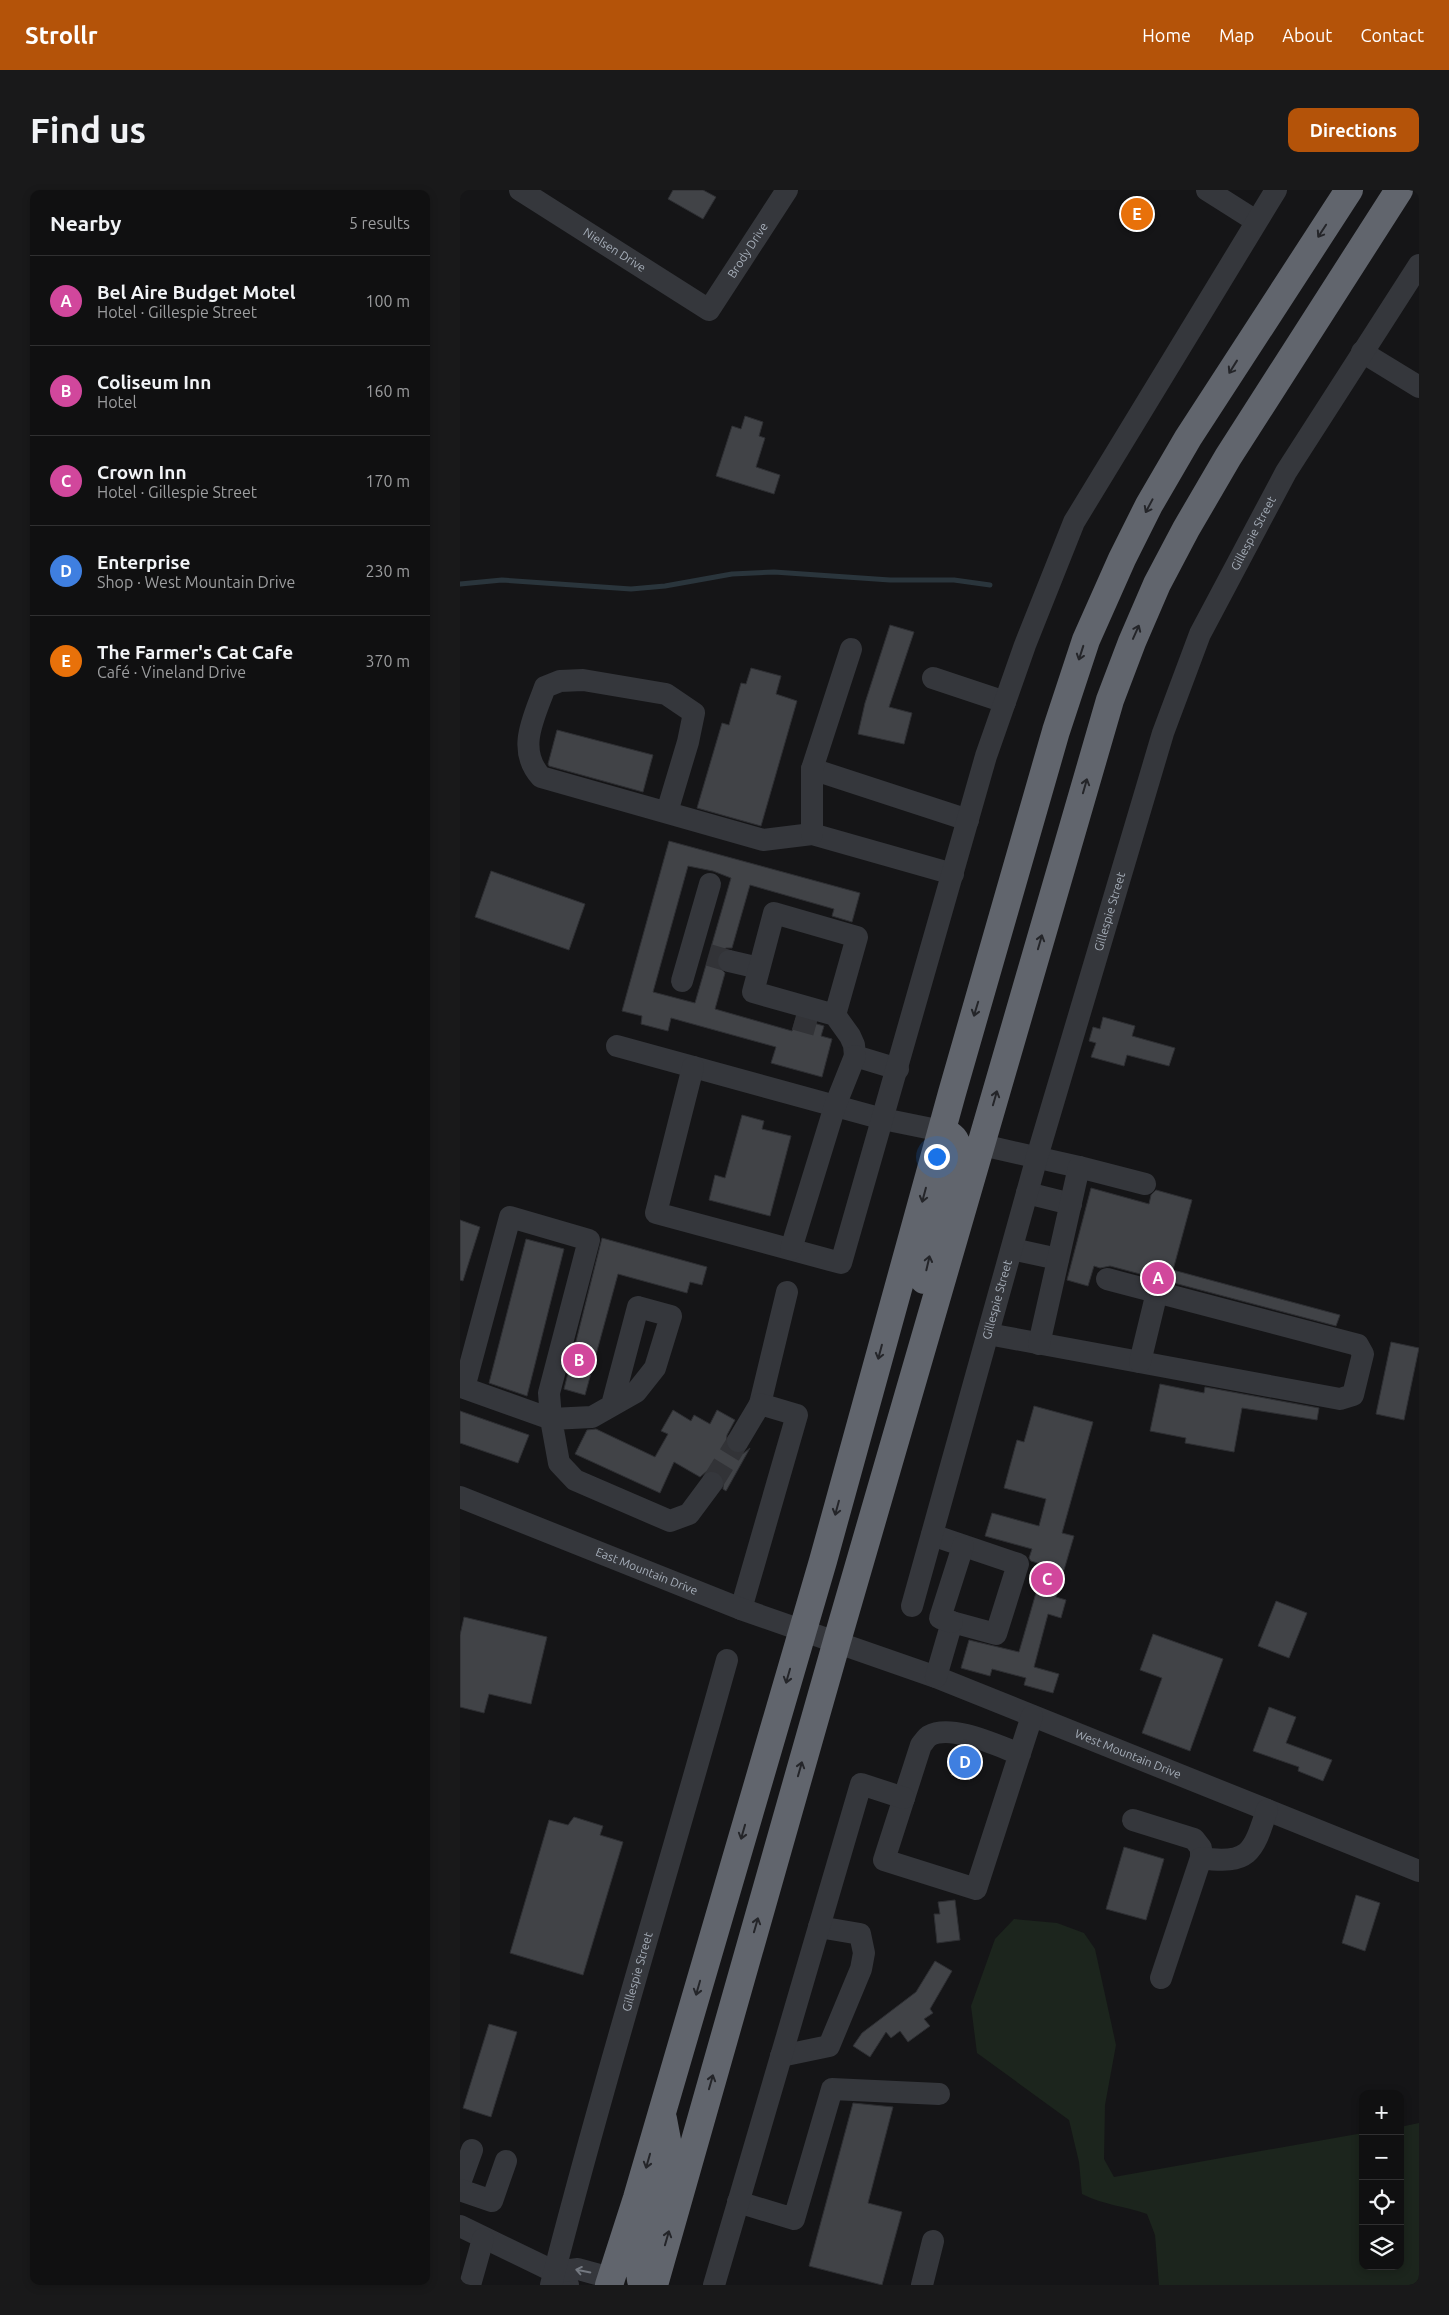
<!DOCTYPE html>
<meta charset="utf-8">
<style>
body{margin:0;font-family:Ubuntu,sans-serif;background:#19191a;color:#f1f3f6}
.controls{position:absolute;right:15px;bottom:15px;display:grid;overflow:hidden;border-radius:10px;box-shadow:0 2px 8px #0003}
.controls button{width:45px;height:45px;display:grid;place-items:center;padding:0;border:0;border-bottom:1px solid #303031;background:#101011;color:#f1f3f6;font:25px sans-serif}
.you{position:absolute;left:476px;top:966px;width:18px;height:18px;margin:-12px;border:4px solid #fff;border-radius:50%;background:#1a73e8;box-shadow:0 0 0 8px #1a73e833}
.badge{display:grid;place-items:center;width:32px;height:32px;border-radius:50%;background:#b45309;color:#fff;font-size:16px;font-weight:700}
.pin{position:absolute;translate:-50% -50%;border:2px solid #fff;box-shadow:0 1px 5px #0006}
.list{margin:0;padding:0;list-style:none}
h2{display:flex;justify-content:space-between;align-items:center;height:65px;margin:0;padding:0 20px;font-size:21px}
h2 small{font-size:16px;font-weight:400;color:#9c9d9f}
.list li{display:grid;grid-template-columns:32px 1fr auto;gap:15px;align-items:center;box-sizing:border-box;height:90px;padding:0 20px;border-top:1px solid #303031}
.list b{display:block;font-size:19px;white-space:nowrap}
.list p{margin:0;font-size:16px;white-space:nowrap;color:#9c9d9f}
.list em{font-size:16px;font-style:normal;color:#9c9d9f}
.icon{flex:none;width:28px;height:28px;fill:none;stroke:currentColor;stroke-width:2;stroke-linecap:round;stroke-linejoin:round}
.map{position:relative;flex:none;width:959px;height:2095px;overflow:hidden;border-radius:10px}
header{display:flex;align-items:center;gap:30px;box-sizing:border-box;height:70px;padding:0 25px;background:#b45309;color:#fff}
header strong{font-size:24px}
nav{display:flex;gap:28px;margin-inline-start:auto;font-size:18px}
.intro{display:flex;align-items:center;justify-content:space-between;box-sizing:border-box;height:120px;padding:0 30px}
h1{margin:0;font-size:35px}
.button{padding:12px 22px;border-radius:10px;background:#b45309;color:#fff;font-size:18px;font-weight:700}
main{display:flex;gap:30px;padding:0 30px}
aside{flex:1;background:#101011;border-radius:10px;box-shadow:0 2px 8px #0003}
.map>svg:first-child{display:block}
.green{fill:#1c251d}
.lines{fill:none;stroke-linecap:round;stroke-linejoin:round}
.stream{stroke:#2a353c;stroke-width:5}
.building{fill:#414347;stroke:#2e2f33;fill-rule:evenodd}
.minor-tunnel{stroke:#323337;stroke-width:22;stroke-dasharray:22 11;stroke-linecap:butt}
.minor{stroke:#35373c;stroke-width:22}
.highway{stroke:#61656d;stroke-width:28}
.oneway{stroke:#242529}
.oneway2{stroke:#737880}
.labels{text-anchor:middle;stroke-width:4.5;stroke-linejoin:round;paint-order:stroke}
.street-label{font-size:12px;fill:#a5adb8;stroke:#101012}
</style>
<header>
<strong>Strollr</strong>
<nav><a>Home</a><a>Map</a><a>About</a><a>Contact</a></nav>
</header>
<div class="intro"><h1>Find us</h1><a class="button">Directions</a></div>
<main>
<aside>
<h2>Nearby<small>5 results</small></h2>
<ul class="list">
<li><span class="badge" style="background:#d1479c">A</span><div><b>Bel Aire Budget Motel</b><p>Hotel · Gillespie Street</p></div><em>100 m</em></li>
<li><span class="badge" style="background:#d1479c">B</span><div><b>Coliseum Inn</b><p>Hotel</p></div><em>160 m</em></li>
<li><span class="badge" style="background:#d1479c">C</span><div><b>Crown Inn</b><p>Hotel · Gillespie Street</p></div><em>170 m</em></li>
<li><span class="badge" style="background:#3f7fe0">D</span><div><b>Enterprise</b><p>Shop · West Mountain Drive</p></div><em>230 m</em></li>
<li><span class="badge" style="background:#e8710a">E</span><div><b>The Farmer's Cat Cafe</b><p>Café · Vineland Drive</p></div><em>370 m</em></li>
</ul>
</aside>
<div class="map">
<svg width="959" height="2095" viewBox="0 0 959 2095">
<rect width="100%" height="100%" fill="#151517"/>
<path class="green" d="M554 1729 597 1733 624 1743 635 1759 656 1855 645 1915 644 1969 654 1987 903 1943V2076H940V1937L959 1933V2095H699L695 2045 687 2024C664 2016 644 2015 622 2004L619 1972 609 1930 517 1863 511 1816 535 1749Z"/>
<g class="lines">
<path class="stream" d="M0 394 42 390 171 399 205 396 272 384 314 382 430 390H494L530 395"/>
</g>
<path class="building" d="M213 0H243L256 7 243 29 208 9Z
M285 226 303 232 299 246 305 248 296 277 320 285 314 304 256 286 272 236 281 239Z
M430 435 454 442 429 517 452 523 444 554 398 544 405 513Z
M291 478 321 486 316 504 337 511 301 636 237 618 262 533 269 535 281 493 286 494Z
M97 540 193 565 183 602 89 576 88 574Z
M209 651 400 703 392 732 372 726 374 719 290 695 272 758H266L260 762 256 768 257 775 265 783 255 819 332 841 336 828 364 836 361 846 372 849 362 887 311 873 316 857 211 828 208 841 181 834 182 826 162 821ZM228 676 253 681 271 688 235 813 193 802Z
M31 681 125 714 109 760 15 727Z
M643 827 675 836 672 846 715 858 709 876 667 865 664 876 631 867 636 853 629 851 633 837 640 839Z
M282 925 304 931 302 939 331 946 310 1026 249 1010 255 985 265 988Z
M631 998 689 1014 691 1005 696 1000 732 1010 713 1080 880 1125 876 1136 650 1076 640 1078 634 1076 628 1096 607 1090Z
M0 1030 20 1037 3 1091 0 1090Z
M142 1048 247 1077 242 1095 230 1092 227 1103 158 1084 125 1205 104 1199Z
M66 1049 104 1059 67 1206 29 1193Z
M931 1152 959 1158 944 1230 916 1224Z
M700 1194 744 1203 745 1197 859 1218 857 1230 782 1218 774 1262 725 1253 726 1248 690 1241Z
M574 1216 633 1232 602 1343 614 1346 596 1407 606 1410 601 1428 588 1424 574 1477 599 1484 593 1503 564 1495 566 1488 532 1479 530 1486 501 1478 509 1450 559 1462 584 1375 571 1371 569 1368 572 1359 525 1346 532 1323 579 1336 586 1309 544 1298 557 1250 564 1252Z
M213 1220 231 1231 234 1225 250 1234 257 1220 275 1230 267 1245 266 1257 271 1262 277 1264 284 1263 290 1258 266 1301 263 1299 264 1288 259 1282 247 1281 240 1287 214 1272 200 1303 115 1264 127 1240 136 1239 195 1267 208 1244 201 1241Z
M0 1221 69 1245 58 1273 0 1253Z
M816 1411 847 1423 829 1468 798 1456Z
M4 1427 87 1447 71 1514 29 1504 24 1523 0 1517V1445Z
M693 1444 763 1469 730 1561 682 1543 702 1488 680 1480Z
M809 1517 836 1527 826 1553 872 1570 863 1591 838 1581 839 1577 793 1561Z
M499 1557 517 1562 510 1590 491 1585Z
M114 1627 143 1636 140 1645 163 1652 123 1785 50 1763 89 1630 108 1635Z
M664 1657 704 1669 686 1730 646 1719Z
M896 1705 920 1713 905 1761 882 1753Z
M495 1710 500 1750 477 1753 474 1724H480L478 1712Z
M475 1771 492 1781 470 1819 473 1823 464 1829 470 1836 448 1852 440 1841 431 1848 426 1842 410 1867 393 1856 402 1843 456 1802Z
M29 1834 57 1842 31 1927 3 1918Z
M393 1913 433 1917 408 2013 442 2022 422 2095 349 2076Z"/>
<g class="lines">
<path class="minor-tunnel" d="M249 765 269 771
M335 829 364 837
M252 1293 278 1251"/>
<g class="minor">
<path id="s1" d="M60 0 249 120 327 0"/>
<path d="M747 0 796 31"/>
<path d="M902 162 959 197"/>
<path d="M473 488 545 512"/>
<path d="M352 579 508 630"/>
<path d="M207 622 228 552 234 523 206 504 123 490 100 491 85 497C74 528 56 559 81 587L303 650 352 644 493 684"/>
<path d="M352 644V579L391 459"/>
<path d="M269 771 299 778"/>
<path d="M222 791 250 694"/>
<path d="M375 825 397 747 314 723 293 802 375 825 390 846 394 855 395 866 438 879"/>
<path d="M157 856 423 929 482 941"/>
<path d="M233 877 196 1023 381 1073 526 566 565 455 614 332 816 0"/>
<path d="M522 955 619 977"/>
<path d="M567 1003 611 1014"/>
<path d="M331 1059 375 916 395 866"/>
<path d="M552 1059 598 1069"/>
<path d="M528 1144 880 1209 893 1205 903 1164 898 1155 647 1089"/>
<path d="M579 1154 619 977 685 994"/>
<path d="M680 1172 697 1102"/>
<path d="M300 1214 327 1102"/>
<path d="M152 1215 178 1117 211 1126 195 1178 176 1202 132 1227 91 1229 89 1203 129 1050 50 1027 4 1198 91 1229 99 1273 115 1290 210 1331 229 1324 252 1293"/>
<path d="M278 1251 300 1214 337 1225 281 1419"/>
<path id="s2" d="M0 1307 281 1419 476 1487 959 1681"/>
<path d="M472 1345 558 1374 536 1444 492 1432 476 1487"/>
<path id="s3" d="M452 1416 577 967 703 543 740 444 826 282 959 75"/>
<path d="M492 1432 480 1428 503 1356"/>
<path d="M560 1564C538 1556 491 1533 469 1546 466 1548 463 1553 461 1555L424 1670 516 1699 572 1526"/>
<path d="M673 1630 734 1649 741 1658V1668"/>
<path d="M701 1788 741 1668C790 1675 793 1662 807 1620"/>
<path d="M321 1866 369 1856 401 1779 404 1763 400 1744 359 1737"/>
<path d="M0 1993 12 1960"/>
<path d="M0 2000 32 2011 46 1971"/>
<path d="M278 2012 334 2029 372 1899 479 1904"/>
<path d="M0 2036 95 2082 108 2095"/>
<path d="M95 2082 118 2079 151 2088"/>
<path d="M10 2095 23 2049"/>
<path id="s4" d="M91 2095C145 1885 209 1678 267 1470"/>
<path d="M254 2095 401 1594 444 1608"/>
<path d="M462 2095 473 2051"/>
</g>
<path class="highway" d="M464 1090 498 960C496 949 493 946 482 941
M149 2095 177 2008 363 1371 492 903 596 541 626 450 662 369 689 315 728 248 889 0
M185 2095 181 2090 179 2075 210 1966 203 1929
M194 2095 377 1451 650 510 672 452 697 394 726 339 768 267 939 0"/>
</g>
<defs><path id="oneway-shaft" d="M-6 0H5M1.5-3L5.5 0L1.5 3" fill="none" stroke-width="1.6" stroke-linecap="round" stroke-linejoin="round" transform="scale(1.25)"/></defs>
<g class="oneway">
<use href="#oneway-shaft" transform="translate(862 41) rotate(123)"/>
<use href="#oneway-shaft" transform="translate(773 177) rotate(122)"/>
<use href="#oneway-shaft" transform="translate(689 316) rotate(118)"/>
<use href="#oneway-shaft" transform="translate(676 442) rotate(-66)"/>
<use href="#oneway-shaft" transform="translate(621 463) rotate(108)"/>
<use href="#oneway-shaft" transform="translate(625 596) rotate(-74)"/>
<use href="#oneway-shaft" transform="translate(580 752) rotate(-74)"/>
<use href="#oneway-shaft" transform="translate(516 819) rotate(107)"/>
<use href="#oneway-shaft" transform="translate(535 908) rotate(-74)"/>
<use href="#oneway-shaft" transform="translate(464 1005) rotate(105)"/>
<use href="#oneway-shaft" transform="translate(468 1073) rotate(-77)"/>
<use href="#oneway-shaft" transform="translate(420 1162) rotate(105)"/>
<use href="#oneway-shaft" transform="translate(377 1318) rotate(105)"/>
<use href="#oneway-shaft" transform="translate(328 1486) rotate(106)"/>
<use href="#oneway-shaft" transform="translate(340 1579) rotate(-74)"/>
<use href="#oneway-shaft" transform="translate(283 1642) rotate(106)"/>
<use href="#oneway-shaft" transform="translate(296 1735) rotate(-74)"/>
<use href="#oneway-shaft" transform="translate(238 1798) rotate(106)"/>
<use href="#oneway-shaft" transform="translate(251 1892) rotate(-74)"/>
<use href="#oneway-shaft" transform="translate(188 1971) rotate(106)"/>
<use href="#oneway-shaft" transform="translate(207 2048) rotate(-74)"/>
</g>
<use class="oneway2" href="#oneway-shaft" transform="translate(123 2081) rotate(-169)"/>
<g class="labels">
<g class="street-label">
<text dy="4" stroke="none"><textPath href="#s1" startOffset="112">Nielsen Drive</textPath></text>
<text dy="4" stroke="none"><textPath href="#s1" startOffset="295">Brody Drive</textPath></text>
<text dy="4" stroke="none"><textPath href="#s3" startOffset="1128">Gillespie Street</textPath></text>
<text dy="4" stroke="none"><textPath href="#s3" startOffset="722">Gillespie Street</textPath></text>
<text dy="4" stroke="none"><textPath href="#s3" startOffset="318">Gillespie Street</textPath></text>
<text dy="4" stroke="none"><textPath href="#s2" startOffset="201">East Mountain Drive</textPath></text>
<text dy="4" stroke="none"><textPath href="#s2" startOffset="716">West Mountain Drive</textPath></text>
<text dy="4" stroke="none"><textPath href="#s4" startOffset="325">Gillespie Street</textPath></text>
</g>
</g>
</svg>
<div class="controls">
<button>+</button>
<button>−</button>
<button><svg class="icon" aria-label="locate" viewBox="0 0 24 24"><circle cx="12" cy="12" r="6"/><path d="M12 2v4M12 18v4M2 12h4M18 12h4"/></svg></button>
<button><svg class="icon" aria-label="layers" viewBox="0 0 24 24"><path d="M12 4l9 5-9 5-9-5zM3 14l9 5 9-5"/></svg></button>
</div>
<div class="you"></div>
<div class="pin badge" style="left:698px;top:1088px;background:#d1479c">A</div>
<div class="pin badge" style="left:119px;top:1170px;background:#d1479c">B</div>
<div class="pin badge" style="left:587px;top:1389px;background:#d1479c">C</div>
<div class="pin badge" style="left:505px;top:1572px;background:#3f7fe0">D</div>
<div class="pin badge" style="left:677px;top:24px;background:#e8710a">E</div>
</div>
</main>
